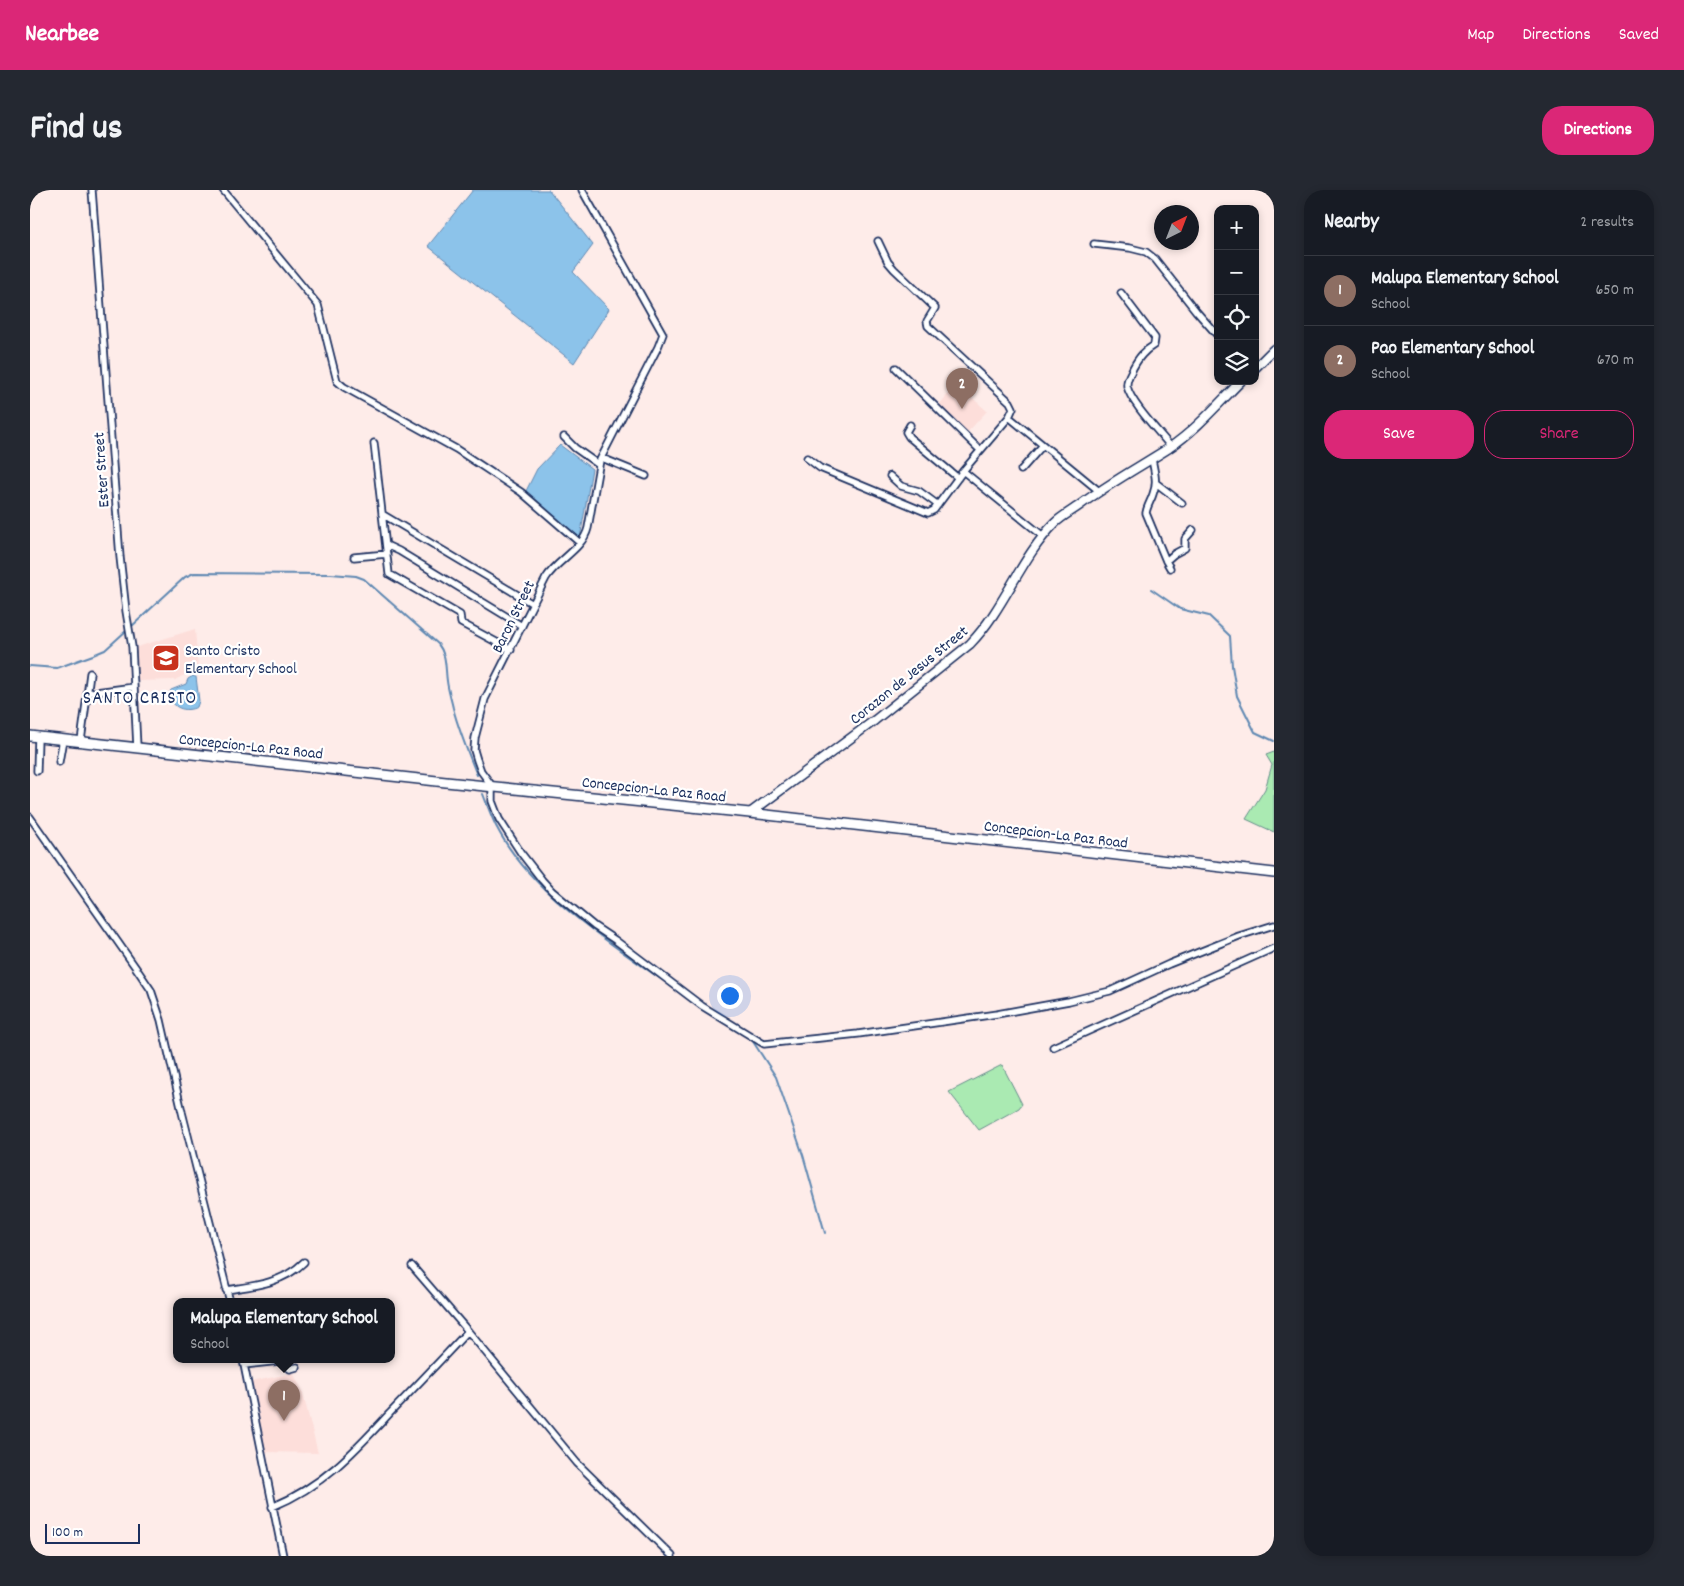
<!DOCTYPE html>
<meta charset="utf-8">
<style>
body{margin:0;font-family:Dekko,sans-serif;background:#242831;color:#f1f3f6}
.controls{position:absolute;right:15px;top:15px;display:grid;overflow:hidden;border-radius:10px;box-shadow:0 2px 8px #0003}
.controls button{width:45px;height:45px;display:grid;place-items:center;padding:0;border:0;border-bottom:1px solid #363941;background:#171b24;color:#f1f3f6;font:25px sans-serif}
.compass{position:absolute;left:1124px;top:15px;width:45px;height:45px;border-radius:50%;background:#171b24;box-shadow:0 2px 8px #0003;rotate:42deg}
.scale{position:absolute;left:15px;bottom:12px;width:95px;box-sizing:border-box;padding-left:5px;border:2px solid #1b2f5e;border-top:0;font-size:14px;line-height:18px;white-space:nowrap;color:#1b2f5e;-webkit-text-stroke:4px #fff;paint-order:stroke}
.you{position:absolute;left:699px;top:805px;width:18px;height:18px;margin:-12px;border:4px solid #fff;border-radius:50%;background:#1a73e8;box-shadow:0 0 0 8px #1a73e833}
.badge{display:grid;place-items:center;width:32px;height:32px;border-radius:50%;background:#db2777;color:#fff;font-size:16px;font-weight:700}
.pin{position:absolute;translate:-50% -41px;filter:drop-shadow(0 1px 2px #0008)}
.pin::after{content:'';position:absolute;top:26px;width:18px;height:15px;background:inherit;clip-path:polygon(0 0,100% 0,50% 100%)}
.popup{position:absolute;left:143px;top:1108px;width:222px;height:65px;box-sizing:border-box;display:grid;place-content:center;border-radius:10px;background:#171b24;filter:drop-shadow(0 1px 4px #0005);font-size:16px;white-space:nowrap;color:#9ea1a6}
.popup b{font-size:19px;color:#f1f3f6}
.popup::after{content:'';position:absolute;left:50%;top:100%;margin-left:-10px;border:10px solid transparent;border-top-color:#171b24}
.list{margin:0;padding:0;list-style:none}
h2{display:flex;justify-content:space-between;align-items:center;height:65px;margin:0;padding:0 20px;font-size:21px}
h2 small{font-size:16px;font-weight:400;color:#9ea1a6}
.list li{display:grid;grid-template-columns:32px 1fr auto;gap:15px;align-items:center;box-sizing:border-box;height:70px;padding:0 20px;border-top:1px solid #363941}
.list b{display:block;font-size:19px;white-space:nowrap}
.list p{margin:0;font-size:16px;white-space:nowrap;color:#9ea1a6}
.list em{font-size:16px;font-style:normal;color:#9ea1a6}
.actions{display:flex;gap:10px;padding:15px 20px}
.actions a{flex:1;padding:11px 0;border:1px solid #db2777;border-radius:20px;text-align:center;font-size:18px;color:#db2777}
.actions .main{background:#db2777;color:#fff}
.icon{flex:none;width:28px;height:28px;fill:none;stroke:currentColor;stroke-width:2;stroke-linecap:round;stroke-linejoin:round}
.map{position:relative;flex:none;width:1244px;height:1366px;overflow:hidden;border-radius:20px}
header{display:flex;align-items:center;gap:30px;box-sizing:border-box;height:70px;padding:0 25px;background:#db2777;color:#fff}
header strong{font-size:24px}
nav{display:flex;gap:28px;margin-inline-start:auto;font-size:18px}
.intro{display:flex;align-items:center;justify-content:space-between;box-sizing:border-box;height:120px;padding:0 30px}
h1{margin:0;font-size:35px}
.button{padding:12px 22px;border-radius:20px;background:#db2777;color:#fff;font-size:18px;font-weight:700}
main{display:flex;gap:30px;padding:0 30px}
aside{flex:1;background:#171b24;border-radius:20px;box-shadow:0 2px 8px #0003}
.map>svg:first-child{display:block}
.built{fill:#fddeda}
.green{fill:#aaeab2;stroke:#628c88}
.water{fill:#8cc3ea;stroke:#5f88b2}
.lines{fill:none;stroke-linecap:round;stroke-linejoin:round}
.stream{stroke:#5f88b2;stroke-width:2}
.minor-casing{stroke:#1b2f5e;stroke-width:9}
.tertiary-casing{stroke:#1b2f5e;stroke-width:11}
.secondary-casing{stroke:#1b2f5e;stroke-width:12}
.minor{stroke:#fff;stroke-width:5.5}
.tertiary{stroke:#fff;stroke-width:8}
.secondary{stroke:#fff;stroke-width:9}
.labels{text-anchor:middle;stroke-width:4.5;stroke-linejoin:round;paint-order:stroke}
.street-label{font-size:16px;fill:#1b2f5e;stroke:#fff}
.poi-label{font-size:16px;fill:#1b2f5e;stroke:#fff;text-anchor:start}
.quarter-label{font-size:19px;letter-spacing:1px;fill:#1b2f5e;stroke:#fff}
</style>
<header>
<strong>Nearbee</strong>
<nav><a>Map</a><a>Directions</a><a>Saved</a></nav>
</header>
<div class="intro"><h1>Find us</h1><a class="button">Directions</a></div>
<main>
<div class="map">
<svg width="1244" height="1366" viewBox="0 0 1244 1366">
<rect width="100%" height="100%" fill="#feece9"/>
<filter id="ink" filterUnits="userSpaceOnUse"><feTurbulence type="fractalNoise" baseFrequency=".02" numOctaves="2"/><feDisplacementMap in="SourceGraphic" scale="10" xChannelSelector="R" yChannelSelector="G"/><feConvolveMatrix kernelMatrix="1 2 1 2 8 2 1 2 1" color-interpolation-filters="sRGB"/></filter>
<g filter="url(#ink)">
<path class="built" d="M927 194 957 221 936 244 908 216Z
M165 439 168 478 145 490 106 491 104 458Z
M263 1183 272 1200 288 1263 234 1262 221 1192Z"/>
<path class="green" d="M1244 562V642L1216 629 1235 599 1242 575 1236 565Z
M972 875 992 914 989 918 949 940 919 902Z"/>
<path class="water" d="M443 0H519L563 55 543 82 579 119 544 173 398 56Z
M530 255 562 279 550 348 495 303 507 279Z
M163 486 166 487 169 511 167 517C155 523 142 518 139 505L141 500 156 494 158 489Z"/>
<g class="lines">
<path class="stream" d="M553 7 565 29
M1121 399 1150 419 1179 426 1200 446 1202 476 1207 506 1225 542 1244 551
M101 437 155 387 164 383 301 384 326 386 334 389 408 454C417 465 415 477 417 491 418 500 421 509 423 518 429 541 438 563 447 585
M0 476 27 478 63 465 75 460 97 440
M453 604C457 614 461 626 466 636 499 700 573 749 631 789
M722 850 746 887 773 965 795 1043"/>
<defs>
<path id="minor" d="M62 0 90 367 96 421 102 457 107 557
M193 0 288 115 307 191 314 197 426 259 491 302 550 353
M552 0 633 144 628 157 570 270 558 338C553 359 527 370 516 388L455 509 445 548 444 560 447 570 451 581 462 596V611L469 629 491 663 512 690 522 701 564 736 585 750 672 816 734 854 828 844 967 824 1039 811 1080 801 1139 774 1209 746 1244 735
M848 51 858 72 864 79 905 118 897 131 898 136 980 212 983 218 979 227 1069 301
M1064 54 1100 58 1116 62 1125 69 1166 121 1188 146
M1091 103 1125 148 1124 155C1114 161 1109 167 1103 178 1101 183 1096 189 1097 196 1100 212 1130 243 1141 257
M866 178 950 260
M880 235 876 242 879 247 928 288
M534 247 545 258 569 275
M344 253 359 384 430 425 431 433 481 460
M572 268 616 286
M777 268 790 278 898 323 904 320 933 281 979 227
M1122 269C1124 281 1128 292 1123 304 1121 311 1117 316 1116 323L1136 371 1140 378
M991 280 1013 255
M933 281 1013 346
M860 286 871 296 889 301 908 315
M1126 293 1152 313
M352 324 503 414
M356 355 369 361 492 436
M324 367 357 364
M1136 371 1144 364 1155 358V349L1163 340
M58 503 104 497
M51 551 60 483
M29 572 33 549
M7 581 8 547
M0 627 106 778 121 800 131 830 152 922 200 1112
M1023 857 1244 758
M382 1076 438 1141
M196 1100C225 1096 253 1093 274 1072
M213 1170 253 1366
M214 1175 250 1171 260 1179 267 1177
M242 1317C293 1296 324 1262 361 1222 387 1195 413 1168 438 1141L547 1273 642 1366"/>
<path id="tertiary" d="M1225 178 1244 159
M720 623 845 530 940 454C975 418 990 368 1025 333 1032 326 1042 321 1050 315 1078 294 1109 277 1139 258 1166 240 1188 214 1211 191"/>
<path id="secondary" d="M0 546 416 592 720 623 1244 683"/>
</defs>
<use href="#minor" class="minor-casing"/>
<use href="#tertiary" class="tertiary-casing"/>
<use href="#secondary" class="secondary-casing"/>
<use href="#minor" class="minor"/>
<use href="#tertiary" class="tertiary"/>
<use href="#secondary" class="secondary"/>
</g>
</g>
<defs>
<symbol id="school-square" viewBox="-11 -11 22 22"><rect x="-9" y="-9" width="18" height="18" rx="4" fill="#c8321e" stroke="#fff"/><path d="M0-5L7-2L0 1L-7-2ZM-4 1L0 2.5L4 1V4Q0 6-4 4Z" fill="#fff"/></symbol>
</defs>
<g fill-rule="evenodd">
<use href="#school-square" x="120" y="452" width="32" height="32"/>
</g>
<g class="labels">
<g class="street-label">
<text transform="translate(70 280) rotate(-94)" y="6">Ester Street</text>
<text transform="translate(482 426) rotate(-64)" y="6">Baron Street</text>
<text transform="translate(878 484) rotate(-39)" y="6">Corazon de Jesus Street</text>
<text transform="translate(221 555) rotate(6)" y="6">Concepcion-La Paz Road</text>
<text transform="translate(624 598) rotate(6)" y="6">Concepcion-La Paz Road</text>
<text transform="translate(1026 643) rotate(7)" y="6">Concepcion-La Paz Road</text>
</g>
<g class="poi-label">
<text x="155" y="465">Santo Cristo<tspan x="155" dy="18">Elementary School</tspan></text>
</g>
<g class="quarter-label">
<text x="110" y="513">SANTO CRISTO</text>
</g>
</g>
</svg>
<div class="controls">
<button>+</button>
<button>−</button>
<button><svg class="icon" aria-label="locate" viewBox="0 0 24 24"><circle cx="12" cy="12" r="6"/><path d="M12 2v4M12 18v4M2 12h4M18 12h4"/></svg></button>
<button><svg class="icon" aria-label="layers" viewBox="0 0 24 24"><path d="M12 4l9 5-9 5-9-5zM3 14l9 5 9-5"/></svg></button>
</div>
<svg class="compass" viewBox="-18 -18 36 36"><path d="M0-13l5 13h-10z" fill="#e53935"/><path d="M0 13l5-13h-10z" fill="#9ea1a6"/></svg>
<div class="scale">100 m</div>
<div class="you"></div>
<div class="pin badge" style="left:254px;top:1231px;background:#8d6e63">1</div>
<div class="popup"><b>Malupa Elementary School</b>School</div>
<div class="pin badge" style="left:932px;top:219px;background:#8d6e63">2</div>
</div>
<aside>
<h2>Nearby<small>2 results</small></h2>
<ul class="list">
<li><span class="badge" style="background:#8d6e63">1</span><div><b>Malupa Elementary School</b><p>School</p></div><em>650 m</em></li>
<li><span class="badge" style="background:#8d6e63">2</span><div><b>Pao Elementary School</b><p>School</p></div><em>670 m</em></li>
</ul>
<div class="actions"><a class="main">Save</a><a>Share</a></div>
</aside>
</main>
